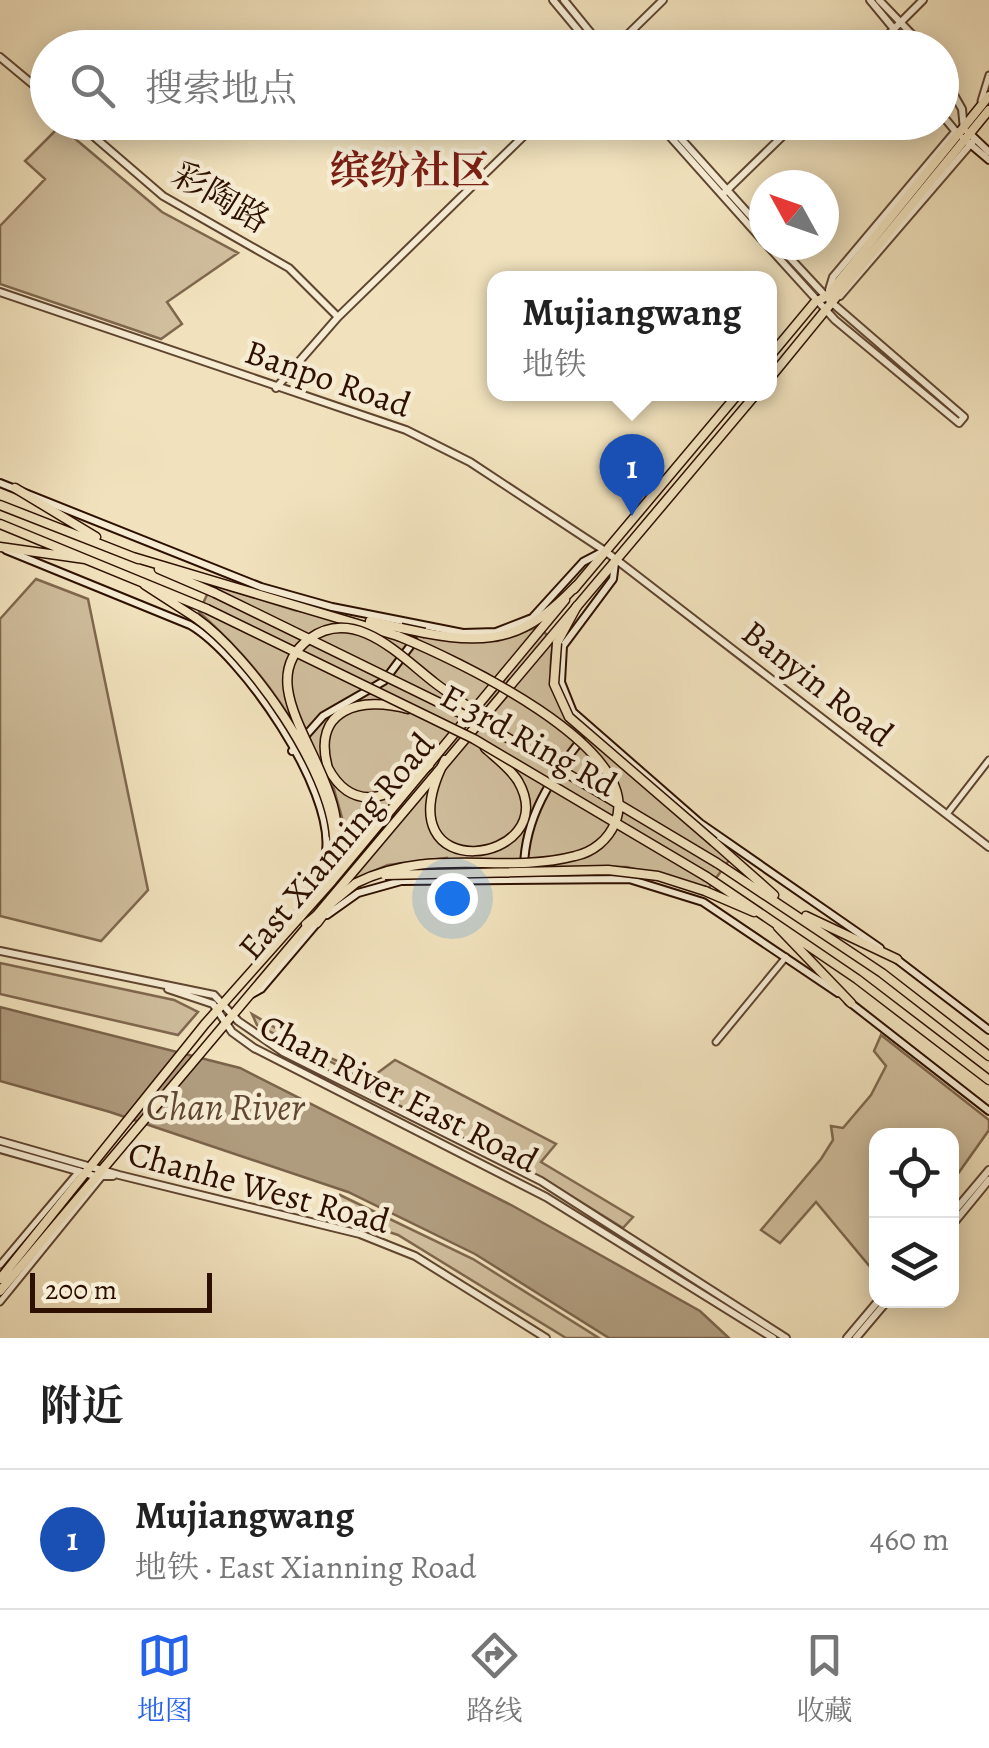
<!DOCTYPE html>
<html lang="zh">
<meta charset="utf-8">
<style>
body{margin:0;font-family:Alegreya,"Noto Serif SC",serif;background:#f2f2f2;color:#222}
.controls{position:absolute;right:30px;bottom:30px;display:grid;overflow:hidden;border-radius:20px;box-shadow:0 5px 25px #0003}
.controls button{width:90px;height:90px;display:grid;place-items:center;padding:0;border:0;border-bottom:2px solid #e0e0e0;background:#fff;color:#222;font:50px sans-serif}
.compass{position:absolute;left:749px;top:170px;width:90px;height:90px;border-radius:50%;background:#fff;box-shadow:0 5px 25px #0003;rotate:310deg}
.scale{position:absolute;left:30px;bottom:25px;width:182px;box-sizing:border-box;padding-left:10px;border:5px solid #2e1000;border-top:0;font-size:28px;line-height:35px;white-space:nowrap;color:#2e1000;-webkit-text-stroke:8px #f6ecd4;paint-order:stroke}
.you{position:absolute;left:452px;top:898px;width:35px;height:35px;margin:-25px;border:8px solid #fff;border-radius:50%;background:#1a73e8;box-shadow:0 0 0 15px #1a73e833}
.badge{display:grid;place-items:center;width:65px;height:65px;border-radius:50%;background:#2563eb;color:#fff;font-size:32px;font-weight:700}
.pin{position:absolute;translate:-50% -82px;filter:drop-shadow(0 2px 5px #0008)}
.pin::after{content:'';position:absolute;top:52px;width:35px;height:30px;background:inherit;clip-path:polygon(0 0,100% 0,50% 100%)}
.popup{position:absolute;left:487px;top:271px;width:290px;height:130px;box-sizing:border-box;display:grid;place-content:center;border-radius:20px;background:#fff;filter:drop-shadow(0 2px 8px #0005);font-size:32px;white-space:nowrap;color:#767676}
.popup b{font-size:38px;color:#222}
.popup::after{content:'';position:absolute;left:50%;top:100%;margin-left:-20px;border:20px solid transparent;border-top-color:#fff}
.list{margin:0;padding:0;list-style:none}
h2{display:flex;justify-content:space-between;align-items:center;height:130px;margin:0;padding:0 40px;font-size:42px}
h2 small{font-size:32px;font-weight:400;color:#767676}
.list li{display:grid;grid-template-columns:65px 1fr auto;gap:30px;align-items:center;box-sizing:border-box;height:140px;padding:0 40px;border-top:2px solid #e0e0e0}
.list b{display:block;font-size:38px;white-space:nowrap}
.list p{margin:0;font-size:32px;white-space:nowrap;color:#767676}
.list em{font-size:32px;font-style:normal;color:#767676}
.icon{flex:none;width:55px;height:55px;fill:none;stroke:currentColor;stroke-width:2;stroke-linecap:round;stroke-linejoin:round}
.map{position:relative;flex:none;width:989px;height:1338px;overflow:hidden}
.search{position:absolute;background:#fff;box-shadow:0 5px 25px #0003;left:30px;right:30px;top:30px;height:110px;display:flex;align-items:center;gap:25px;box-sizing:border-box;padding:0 35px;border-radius:55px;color:#767676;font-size:38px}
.sheet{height:270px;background:#fff}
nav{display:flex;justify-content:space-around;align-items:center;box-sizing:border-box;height:140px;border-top:2px solid #e0e0e0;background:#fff;font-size:28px;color:#767676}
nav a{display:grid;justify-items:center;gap:5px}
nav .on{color:#2563eb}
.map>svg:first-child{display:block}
.green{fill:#d0be9d;stroke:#7f674e;stroke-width:2.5}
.water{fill:#af9b7d;stroke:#7b634b;stroke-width:2.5}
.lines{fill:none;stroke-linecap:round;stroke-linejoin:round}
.minor-casing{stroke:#5f442f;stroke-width:9}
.tertiary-casing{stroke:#5f442f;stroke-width:10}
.secondary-casing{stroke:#2e1000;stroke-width:10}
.primary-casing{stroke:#2e1000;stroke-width:11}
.trunk-casing{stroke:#2e1000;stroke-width:11}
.minor{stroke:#f6ecd4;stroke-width:5}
.tertiary{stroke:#f6ecd4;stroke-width:6}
.secondary{stroke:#f6ecd4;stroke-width:6}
.primary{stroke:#f1e2bd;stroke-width:8}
.trunk{stroke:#f1e2bd;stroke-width:8}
.trunk-bridge-casing{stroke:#2e1000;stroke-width:11;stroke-linecap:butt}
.trunk-bridge{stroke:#f1e2bd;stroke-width:8}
.labels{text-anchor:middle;stroke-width:9;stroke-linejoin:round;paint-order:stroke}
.street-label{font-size:35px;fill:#2e1000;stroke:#f6ecd4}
.water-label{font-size:38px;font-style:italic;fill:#624832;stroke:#f6ecd4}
.quarter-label{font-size:40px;font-weight:bold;fill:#7a1f14;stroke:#f6ecd4}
</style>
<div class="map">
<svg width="989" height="1338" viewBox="0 0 989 1338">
<rect width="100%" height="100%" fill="#f1e2bd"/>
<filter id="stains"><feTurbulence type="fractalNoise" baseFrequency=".002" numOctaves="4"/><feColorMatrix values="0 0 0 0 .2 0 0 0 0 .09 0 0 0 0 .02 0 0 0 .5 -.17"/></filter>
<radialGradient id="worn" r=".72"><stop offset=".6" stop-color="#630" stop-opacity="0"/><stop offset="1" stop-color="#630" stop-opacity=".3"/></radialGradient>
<path class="green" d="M60 126 162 212 238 253 167 302 182 324 161 339 0 284V226L45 179 25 161Z
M36 579 88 599 148 890 101 941 0 916V619Z
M212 584 294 610 450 640 497 641 537 627 554 640C547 670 551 694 569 720L730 859 708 889 627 867H448L447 858 388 865 348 882 336 871 344 825 330 775 323 777C289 708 256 663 199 612Z
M0 963 174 1000 198 1012 178 1035 0 994Z
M252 1014 313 1050 372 1077 395 1060 556 1144 541 1162 633 1217 623 1228 547 1181 377 1094 347 1070 257 1025Z
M881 1035 989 1120V1130L952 1182V1136H876V1274L816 1202 780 1243 761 1230 821 1159 833 1140 831 1126 843 1128 871 1095 886 1066 874 1051Z
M340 1195 473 1259 599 1338H566L398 1235 332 1213Z"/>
<path class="water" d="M0 1007 240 1068 513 1206 700 1311 729 1338H609L475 1254 348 1192 110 1112 0 1081Z"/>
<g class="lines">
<defs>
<path id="minor" d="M981 101 989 75
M947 814 989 760
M716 1042 786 957
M0 1265 79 1171
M0 1302 104 1174"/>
<path id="tertiary" d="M553 0 593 48
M564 0 603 48
M870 0 894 29 899 48
M879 0 925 48
M614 48 663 0
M875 48 923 0
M0 57 48 97
M942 115 957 133
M77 122 163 196 289 268 338 317
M657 122 764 242
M666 122 764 231
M725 192 797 122
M767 245 835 320 959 423 964 417 831 302 778 245
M829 290 833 277 944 145 955 132 964 130 962 109 942 74
M0 292 406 430 470 462 605 551 989 847
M840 296 975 139
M276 388 338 317 538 122
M0 951 214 995 238 1021 283 1052 541 1181 786 1338
M168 989 213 1004 232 1032 254 1048 546 1197 773 1338
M0 1141 119 1175 360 1234 415 1256 546 1338
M0 1149 95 1176H113
M952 1214 989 1170
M952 1225 989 1180
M847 1338 879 1300
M856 1338 888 1300"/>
<path id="secondary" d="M968 132 989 152
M963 138 989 160
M0 483 261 587 332 607 463 633 496 632 532 618 583 562 604 551
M6 550 190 625C243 656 334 789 326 851 323 880 303 904 288 927
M615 563 613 579 563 646 561 682 573 712 700 823 880 948
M292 751 323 716 384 681 414 641
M524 867C525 817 551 778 581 740
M327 915 358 893 401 881 629 879 703 902 838 993
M895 958 989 1030
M252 994 261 989 317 923
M848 1001 989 1111"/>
<path id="primary" d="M770 356 815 302 827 296 989 96
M770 378 989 110
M574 589 738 394
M317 923 330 906
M0 1279 205 1024 332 881 565 600
M0 1291 756 394"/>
<path id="trunk" d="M15 488 96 537
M0 505 138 559
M0 524 207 609
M0 547 85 559
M133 557 398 636
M159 569 215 593
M145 585 196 618
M370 621 401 628
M425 633C495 646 527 637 576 586
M557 643 577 606
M408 709C362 696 311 708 328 768 355 818 398 795 429 765
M445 760C378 892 566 864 518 781 510 768 496 758 485 748
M714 842 774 895
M717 863 882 973 989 1056
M707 877 857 979 989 1080
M705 891 754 912
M301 916 331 866
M806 916 897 959
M306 924 356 883
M778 927 851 1003"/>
</defs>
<use href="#minor" class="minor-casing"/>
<use href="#tertiary" class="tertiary-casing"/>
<use href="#secondary" class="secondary-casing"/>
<use href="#primary" class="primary-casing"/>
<use href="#trunk" class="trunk-casing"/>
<use href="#minor" class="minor"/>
<use href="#tertiary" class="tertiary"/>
<use href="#secondary" class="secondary"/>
<use href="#primary" class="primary"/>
<use href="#trunk" class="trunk"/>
<defs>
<path id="trunk-bridge" d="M215 593 491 728 717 863
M207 609 474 739 707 877
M196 618C250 656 330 770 334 837
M401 628 425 633
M557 643 554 684 569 717 714 842
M333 859C360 780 240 691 309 639 355 605 401 657 435 683 456 699 477 712 498 727
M385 875 608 870 658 876 705 891
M356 883C429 846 502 875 575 856 593 852 608 840 615 823 647 748 452 658 398 636"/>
</defs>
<use href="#trunk-bridge" class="trunk-bridge-casing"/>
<use href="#trunk-bridge" class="trunk-bridge"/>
</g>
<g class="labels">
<g class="street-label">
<text transform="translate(221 197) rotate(30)" y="12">彩陶路</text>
<text transform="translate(328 378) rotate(19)" y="12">Banpo Road</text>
<text transform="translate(818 683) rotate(38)" y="12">Banyin Road</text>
<text transform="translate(529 740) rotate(29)" y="12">E 3rd Ring Rd</text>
<text transform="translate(336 846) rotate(-50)" y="12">East Xianning Road</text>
<text transform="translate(399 1093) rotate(27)" y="12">Chan River East Road</text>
<text transform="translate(259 1187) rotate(15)" y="12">Chanhe West Road</text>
</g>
<g class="water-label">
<text x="225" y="1120">Chan River</text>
</g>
<g class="quarter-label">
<text x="410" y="184">缤纷社区</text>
</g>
</g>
<rect width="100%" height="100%" filter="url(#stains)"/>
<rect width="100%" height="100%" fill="url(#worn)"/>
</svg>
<div class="controls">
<button><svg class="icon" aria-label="locate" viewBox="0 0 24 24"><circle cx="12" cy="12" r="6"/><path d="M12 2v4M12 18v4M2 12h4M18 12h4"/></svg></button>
<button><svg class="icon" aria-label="layers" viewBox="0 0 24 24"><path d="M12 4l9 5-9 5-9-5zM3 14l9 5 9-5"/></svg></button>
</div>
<svg class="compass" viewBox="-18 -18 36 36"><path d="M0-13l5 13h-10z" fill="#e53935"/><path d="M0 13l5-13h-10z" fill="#767676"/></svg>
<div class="scale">200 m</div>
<div class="you"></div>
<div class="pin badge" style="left:632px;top:516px;background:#1a4fb4">1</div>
<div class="popup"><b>Mujiangwang</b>地铁</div>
<div class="search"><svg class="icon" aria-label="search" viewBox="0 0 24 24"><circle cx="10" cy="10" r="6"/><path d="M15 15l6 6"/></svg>搜索地点</div>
</div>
<section class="sheet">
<h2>附近<small></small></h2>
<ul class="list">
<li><span class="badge" style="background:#1a4fb4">1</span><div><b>Mujiangwang</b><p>地铁 · East Xianning Road</p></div><em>460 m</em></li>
</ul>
</section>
<nav>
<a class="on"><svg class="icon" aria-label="map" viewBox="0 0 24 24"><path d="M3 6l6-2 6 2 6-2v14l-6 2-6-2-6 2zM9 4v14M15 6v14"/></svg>地图</a>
<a><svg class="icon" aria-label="directions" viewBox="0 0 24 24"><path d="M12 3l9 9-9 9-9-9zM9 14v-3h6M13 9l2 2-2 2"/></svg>路线</a>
<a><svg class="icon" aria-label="saved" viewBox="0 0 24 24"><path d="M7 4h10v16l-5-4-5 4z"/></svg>收藏</a>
</nav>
